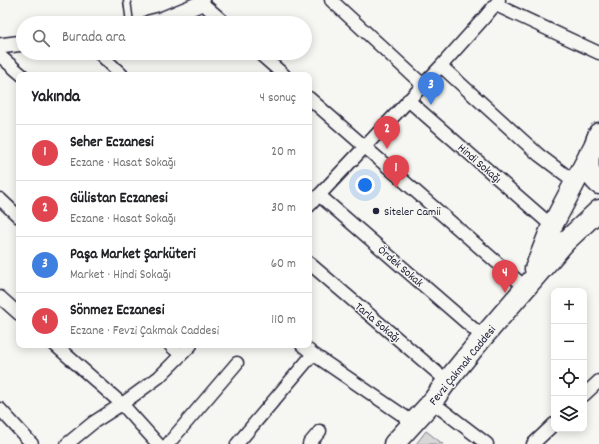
<!DOCTYPE html>
<html lang="tr">
<meta charset="utf-8">
<style>
body{margin:0;font-family:Dekko,sans-serif;background:#f2f2f2;color:#202124}
.controls{position:absolute;right:12px;bottom:12px;display:grid;overflow:hidden;border-radius:8px;box-shadow:0 2px 10px #0003}
.controls button{width:36px;height:36px;display:grid;place-items:center;padding:0;border:0;border-bottom:1px solid #e0e0e0;background:#fff;color:#202124;font:20px sans-serif}
.you{position:absolute;left:365px;top:185px;width:14px;height:14px;margin:-10px;border:3px solid #fff;border-radius:50%;background:#1a73e8;box-shadow:0 0 0 6px #1a73e833}
.badge{display:grid;place-items:center;width:26px;height:26px;border-radius:50%;background:#d93025;color:#fff;font-size:13px;font-weight:700}
.pin{position:absolute;translate:-50% -33px;filter:drop-shadow(0 1px 2px #0008)}
.pin::after{content:'';position:absolute;top:21px;width:14px;height:12px;background:inherit;clip-path:polygon(0 0,100% 0,50% 100%)}
.list{margin:0;padding:0;list-style:none}
h2{display:flex;justify-content:space-between;align-items:center;height:52px;margin:0;padding:0 16px;font-size:17px}
h2 small{font-size:13px;font-weight:400;color:#757577}
.list li{display:grid;grid-template-columns:26px 1fr auto;gap:12px;align-items:center;box-sizing:border-box;height:56px;padding:0 16px;border-top:1px solid #e0e0e0}
.list b{display:block;font-size:15px;white-space:nowrap}
.list p{margin:0;font-size:13px;white-space:nowrap;color:#757577}
.list em{font-size:13px;font-style:normal;color:#757577}
.icon{flex:none;width:22px;height:22px;fill:none;stroke:currentColor;stroke-width:2;stroke-linecap:round;stroke-linejoin:round}
.map{position:relative;flex:none;width:599px;height:444px;overflow:hidden}
.search{position:absolute;background:#fff;box-shadow:0 2px 10px #0003;left:16px;top:16px;width:296px;height:44px;display:flex;align-items:center;gap:10px;box-sizing:border-box;padding:0 14px;border-radius:22px;color:#757577;font-size:15px}
.panel{position:absolute;background:#fff;box-shadow:0 2px 10px #0003;left:16px;top:72px;width:296px;height:276px;border-radius:8px}
.map>svg:first-child{display:block}
.green{fill:#d7d7d7;stroke:#7c7c89}
.lines{fill:none;stroke-linecap:round;stroke-linejoin:round}
.service-casing{stroke:#22223b;stroke-width:9}
.minor-casing{stroke:#22223b;stroke-width:15}
.tertiary-casing{stroke:#22223b;stroke-width:18}
.primary-casing{stroke:#22223b;stroke-width:23}
.service{stroke:#f6f6f2;stroke-width:6}
.minor{stroke:#f6f6f2;stroke-width:12}
.tertiary{stroke:#f6f6f2;stroke-width:15}
.primary{stroke:#f6f6f2;stroke-width:20}
.poi-dot{fill:#22223b;stroke:#f6f6f2;stroke-width:1.5}
.labels{text-anchor:middle;stroke-width:3;stroke-linejoin:round;paint-order:stroke}
.street-label{font-size:12px;fill:#22223b;stroke:#f6f6f2}
.poi-label{font-size:12px;fill:#22223b;stroke:#f6f6f2;text-anchor:start}
</style>
<div class="map">
<svg width="599" height="444" viewBox="0 0 599 444">
<rect width="100%" height="100%" fill="#f6f6f2"/>
<filter id="ink" filterUnits="userSpaceOnUse"><feTurbulence type="fractalNoise" baseFrequency=".025" numOctaves="2"/><feDisplacementMap in="SourceGraphic" scale="8" xChannelSelector="R" yChannelSelector="G"/><feConvolveMatrix kernelMatrix="1 2 1 2 8 2 1 2 1" color-interpolation-filters="sRGB"/></filter>
<g filter="url(#ink)">
<path class="green" d="M426 431 443 444H416Z"/>
<g class="lines">
<defs>
<path id="service" d="M127 0 130 23"/>
<path id="minor" d="M331 0 423 85
M202 3 225 23
M496 5 599 53
M99 53 122 75
M259 53 284 75
M0 56 22 75
M441 66 539 155 575 182
M309 98 526 288
M408 100 552 226
M319 195 483 337
M0 199 19 217
M309 206 441 66 484 18 499 0
M309 263 447 381
M0 297 19 314
M55 345 122 404 158 444
M170 345 181 355
M302 345 313 354 414 423
M584 395 599 381
M432 402 487 444
M0 409 32 444
M67 444 94 422 122 404 159 377 191 345
M168 444 237 363
M237 444 313 354
M309 444 320 431
M533 444 554 424"/>
<path id="tertiary" d="M149 23 161 20 202 3
M0 46 23 43"/>
<path id="primary" d="M589 155C588 169 588 174 599 184
M535 269 552 226 594 146 599 133
M394 444 432 402 447 381 483 337 565 242 599 210"/>
</defs>
<use href="#service" class="service-casing"/>
<use href="#minor" class="minor-casing"/>
<use href="#tertiary" class="tertiary-casing"/>
<use href="#primary" class="primary-casing"/>
<use href="#service" class="service"/>
<use href="#minor" class="minor"/>
<use href="#tertiary" class="tertiary"/>
<use href="#primary" class="primary"/>
</g>
</g>
<circle class="poi-dot" cx="376" cy="211" r="4"/>
<g class="labels">
<g class="street-label">
<text transform="translate(480 163) rotate(41)" y="4">Hindi Sokağı</text>
<text transform="translate(401 266) rotate(41)" y="4">Ördek Sokak</text>
<text transform="translate(378 322) rotate(40)" y="4">Tarla Sokağı</text>
<text transform="translate(462 365) rotate(-51)" y="4">Fevzi Çakmak Caddesi</text>
</g>
<g class="poi-label">
<text x="384" y="215">Siteler Camii</text>
</g>
</g>
</svg>
<div class="controls">
<button>+</button>
<button>−</button>
<button><svg class="icon" aria-label="locate" viewBox="0 0 24 24"><circle cx="12" cy="12" r="6"/><path d="M12 2v4M12 18v4M2 12h4M18 12h4"/></svg></button>
<button><svg class="icon" aria-label="layers" viewBox="0 0 24 24"><path d="M12 4l9 5-9 5-9-5zM3 14l9 5 9-5"/></svg></button>
</div>
<div class="you"></div>
<div class="pin badge" style="left:396px;top:188px;background:#e0444e">1</div>
<div class="pin badge" style="left:387px;top:149px;background:#e0444e">2</div>
<div class="pin badge" style="left:431px;top:105px;background:#3f7fe0">3</div>
<div class="pin badge" style="left:505px;top:293px;background:#e0444e">4</div>
<div class="search"><svg class="icon" aria-label="search" viewBox="0 0 24 24"><circle cx="10" cy="10" r="6"/><path d="M15 15l6 6"/></svg>Burada ara</div>
<section class="panel">
<h2>Yakında<small>4 sonuç</small></h2>
<ul class="list">
<li><span class="badge" style="background:#e0444e">1</span><div><b>Seher Eczanesi</b><p>Eczane · Hasat Sokağı</p></div><em>20 m</em></li>
<li><span class="badge" style="background:#e0444e">2</span><div><b>Gülistan Eczanesi</b><p>Eczane · Hasat Sokağı</p></div><em>30 m</em></li>
<li><span class="badge" style="background:#3f7fe0">3</span><div><b>Paşa Market Şarküteri</b><p>Market · Hindi Sokağı</p></div><em>60 m</em></li>
<li><span class="badge" style="background:#e0444e">4</span><div><b>Sönmez Eczanesi</b><p>Eczane · Fevzi Çakmak Caddesi</p></div><em>110 m</em></li>
</ul>
</section>
</div>
